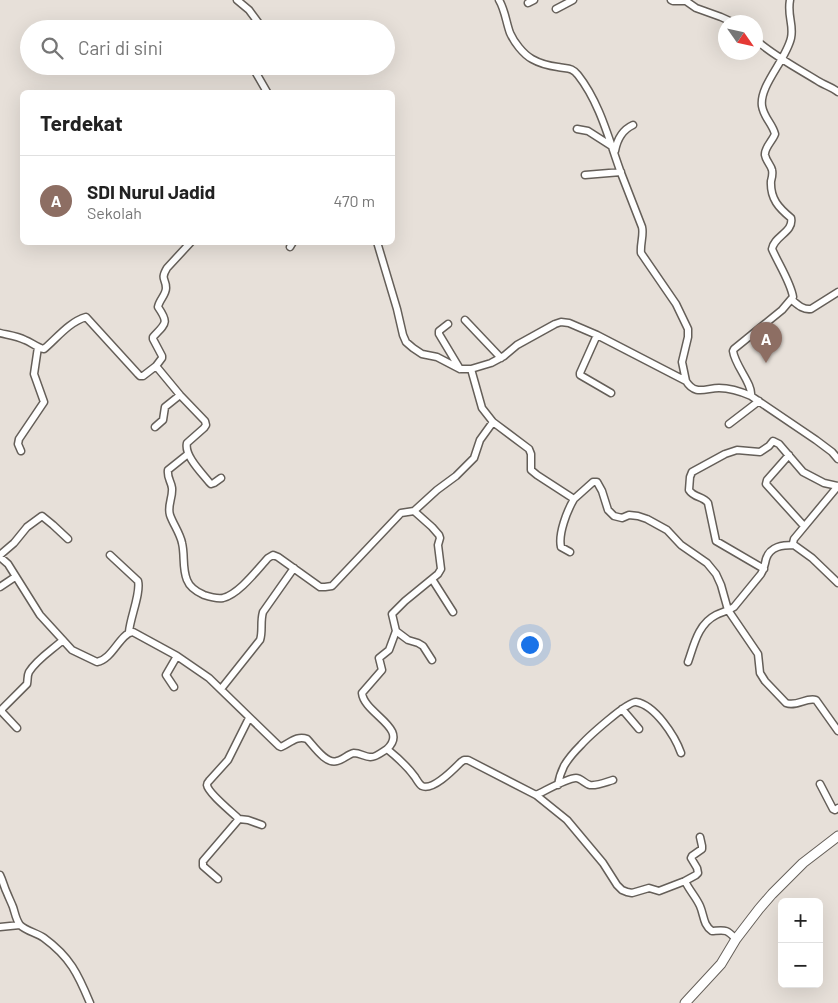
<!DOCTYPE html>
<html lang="id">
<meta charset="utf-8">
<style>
body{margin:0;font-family:Barlow,sans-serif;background:#f2f2f2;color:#222}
.controls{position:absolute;right:15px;bottom:15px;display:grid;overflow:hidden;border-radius:8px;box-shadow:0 5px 20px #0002}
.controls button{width:45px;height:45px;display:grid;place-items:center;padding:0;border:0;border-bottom:1px solid #e0e0e0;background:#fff;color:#222;font:25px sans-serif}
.compass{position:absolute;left:718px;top:15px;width:45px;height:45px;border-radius:50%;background:#fff;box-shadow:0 5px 20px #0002;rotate:124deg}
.you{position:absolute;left:529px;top:644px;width:18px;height:18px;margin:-12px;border:4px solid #fff;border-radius:50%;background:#1a73e8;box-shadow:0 0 0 8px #1a73e833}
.badge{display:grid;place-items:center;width:32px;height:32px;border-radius:50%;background:#111827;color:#fff;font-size:16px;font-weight:700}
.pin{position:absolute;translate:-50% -41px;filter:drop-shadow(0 1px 2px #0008)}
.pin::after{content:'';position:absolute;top:26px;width:18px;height:15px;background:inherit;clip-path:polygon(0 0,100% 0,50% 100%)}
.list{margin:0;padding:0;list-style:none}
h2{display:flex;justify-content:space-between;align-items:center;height:65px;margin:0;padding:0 20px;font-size:21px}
h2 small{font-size:16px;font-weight:400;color:#767676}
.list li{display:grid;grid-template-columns:32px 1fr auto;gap:15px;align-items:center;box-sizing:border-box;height:90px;padding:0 20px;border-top:1px solid #e0e0e0}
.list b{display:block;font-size:19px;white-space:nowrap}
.list p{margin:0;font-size:16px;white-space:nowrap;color:#767676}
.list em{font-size:16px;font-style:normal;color:#767676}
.icon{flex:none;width:28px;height:28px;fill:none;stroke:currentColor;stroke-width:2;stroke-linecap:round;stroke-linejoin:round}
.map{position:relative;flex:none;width:838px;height:1003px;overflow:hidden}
.search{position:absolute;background:#fff;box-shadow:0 5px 20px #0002;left:20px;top:20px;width:375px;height:55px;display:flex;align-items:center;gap:12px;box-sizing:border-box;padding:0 18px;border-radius:28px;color:#767676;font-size:19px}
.panel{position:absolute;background:#fff;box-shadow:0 5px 20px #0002;left:20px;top:90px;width:375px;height:155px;border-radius:8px}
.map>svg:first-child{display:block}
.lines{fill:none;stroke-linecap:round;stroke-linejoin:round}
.street-casing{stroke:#655f59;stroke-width:9}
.secondary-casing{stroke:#655f59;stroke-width:11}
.street{stroke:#fff;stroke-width:6}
.secondary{stroke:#fff;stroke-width:9}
</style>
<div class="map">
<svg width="838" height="1003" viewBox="0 0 838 1003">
<rect width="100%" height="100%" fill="#e7e0d9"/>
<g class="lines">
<defs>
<path id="street" d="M237 0 249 10 263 29
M499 0C505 10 506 22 510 33 514 42 523 54 532 59 539 63 550 66 558 67 567 69 572 67 578 75 600 103 609 140 621 173 628 191 635 209 642 227 644 235 640 244 641 253L676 304 688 329V337L682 362 686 381
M671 0 673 1H686L696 8 721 17 732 22
M528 3 534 0
M556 9 573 0
M756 40C774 56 797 68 818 81 824 85 832 87 838 92
M252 66 267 92
M577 129 588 131 613 147
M615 151C617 140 622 130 633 125
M585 175 621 172
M377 242 397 309 403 335 406 342 413 348 422 354 437 357 460 369H471L491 363 504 356 517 345 555 324 561 322 569 323 597 335 686 381C695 396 706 388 719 388 730 388 742 392 751 396L816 440 832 452 838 459
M290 247 293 242
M792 300C798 305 803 310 811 309L838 292
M465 320 501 358
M448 324 439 331V334L460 369
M0 333C8 335 17 336 25 340 31 342 37 348 44 349 57 338 69 322 86 317L138 374 140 376H143L156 366 162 358V356L153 339V337C166 323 169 323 158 307 159 300 166 295 166 288 166 278 160 280 167 268L191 242
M597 335 580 373V375L611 393
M156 366 180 395 205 421 206 425 204 428 187 443C184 455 201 472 209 482L211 484 214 483 221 478
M471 369 482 408 493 422 529 449 531 454V470L537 475 574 499 593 482H597L602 491 608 510 614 516 622 518 629 515 638 516 647 519 667 530 681 545 707 563 716 574 721 585 728 610 758 654 760 673 765 681 786 703C797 707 806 697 816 700L838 731
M751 396C753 384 735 366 733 351L734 349 782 310 793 297C791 283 778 263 772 249 774 236 794 232 791 218 779 208 770 199 771 181 772 177 773 174 772 170 771 165 766 161 765 155 764 148 773 140 775 134 772 123 764 118 762 106 759 86 786 60 791 38 794 25 787 16 790 0
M729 424 759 401
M155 427 163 420 165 407 180 395
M21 451 18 444 19 439 44 402 34 374 38 347
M188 454 168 470C167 478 171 481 172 488 173 497 167 506 170 515 173 524 180 533 182 543 185 555 182 568 187 580 190 588 197 592 204 595 210 597 216 599 223 598 239 594 257 570 268 558L273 555 278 557 320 587H325L332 586 401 513 414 511
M789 455 767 480 766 484 804 526
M838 486 794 539 793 543 794 545 812 558 838 583
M570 552 561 547C558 534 567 511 574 499
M0 555 14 543 27 527 42 516 53 525 68 539
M110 555 138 581C141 593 130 618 129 632
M0 557 8 564 40 615 72 650 97 662C113 659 120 633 133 632L177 656 209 678 279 746 281 747C290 743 297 735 307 739 313 745 326 765 337 761 343 760 348 754 354 753 360 753 365 757 370 757 375 758 382 752 387 749 397 757 407 766 415 777 417 780 419 784 422 786 433 791 454 769 461 762L464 760H468L536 795 567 820 603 863 617 885 622 890 627 892 632 893 649 888 659 891 685 881C689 890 696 897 700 906 704 915 703 925 712 931 726 930 726 929 736 939
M764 569 716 541 708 503C703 496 694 498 689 490L690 477 692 472 725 454 737 450 760 452 769 446 773 441 779 444 803 472 824 483 838 486
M432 579 453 612
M0 587 15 577
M396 631 408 640 418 643 423 646 432 660
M688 662C694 645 698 624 716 615 722 612 728 611 734 607L761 574C764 569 765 564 766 559 770 546 783 545 794 545
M174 687 166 675 177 656
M221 689 260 640C263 631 260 622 263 612L294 568
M622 709 639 729
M249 718 228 760 209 781C208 782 207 783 207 785 208 793 233 813 239 819L248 820 262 825
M17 728 2 712V709L27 684C28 679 27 676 29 672 37 659 52 650 63 640
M387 749C410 728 364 714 362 693L382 670 379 658 389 650 396 631 392 614 405 601 438 574 441 569 438 545 440 538 439 535 432 527 414 511 437 490 456 476 474 458 480 440 493 422
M820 784 833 809 835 810 838 808
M558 785C559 778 561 772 564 766 568 759 575 751 581 745 588 737 628 701 636 702 655 705 675 736 681 753
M536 795C545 791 567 778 576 778 581 778 585 784 590 785 597 786 606 782 613 780
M0 875C3 881 4 887 7 893 9 898 11 902 13 907 15 913 16 920 20 925 26 931 37 933 44 938 70 957 78 974 90 1003
M218 879 203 866V861L239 819
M685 881 696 875 698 873 697 868 691 858 692 856 702 849V846L700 837
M0 927 20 925"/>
<path id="secondary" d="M685 1003 721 964 736 939 759 909 772 894 803 863 838 836"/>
</defs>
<use href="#street" class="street-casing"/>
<use href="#secondary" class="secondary-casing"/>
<use href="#street" class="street"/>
<use href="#secondary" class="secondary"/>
</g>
</svg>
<div class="controls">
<button>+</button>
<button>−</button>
</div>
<svg class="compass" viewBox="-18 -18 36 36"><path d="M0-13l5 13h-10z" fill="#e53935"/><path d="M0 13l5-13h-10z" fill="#767676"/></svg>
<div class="you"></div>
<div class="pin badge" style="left:766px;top:363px;background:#8d6e63">A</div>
<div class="search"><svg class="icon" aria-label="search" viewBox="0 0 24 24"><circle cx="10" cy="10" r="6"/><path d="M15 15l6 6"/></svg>Cari di sini</div>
<section class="panel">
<h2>Terdekat<small></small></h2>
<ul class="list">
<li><span class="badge" style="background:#8d6e63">A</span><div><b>SDI Nurul Jadid</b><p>Sekolah</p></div><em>470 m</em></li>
</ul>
</section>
</div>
